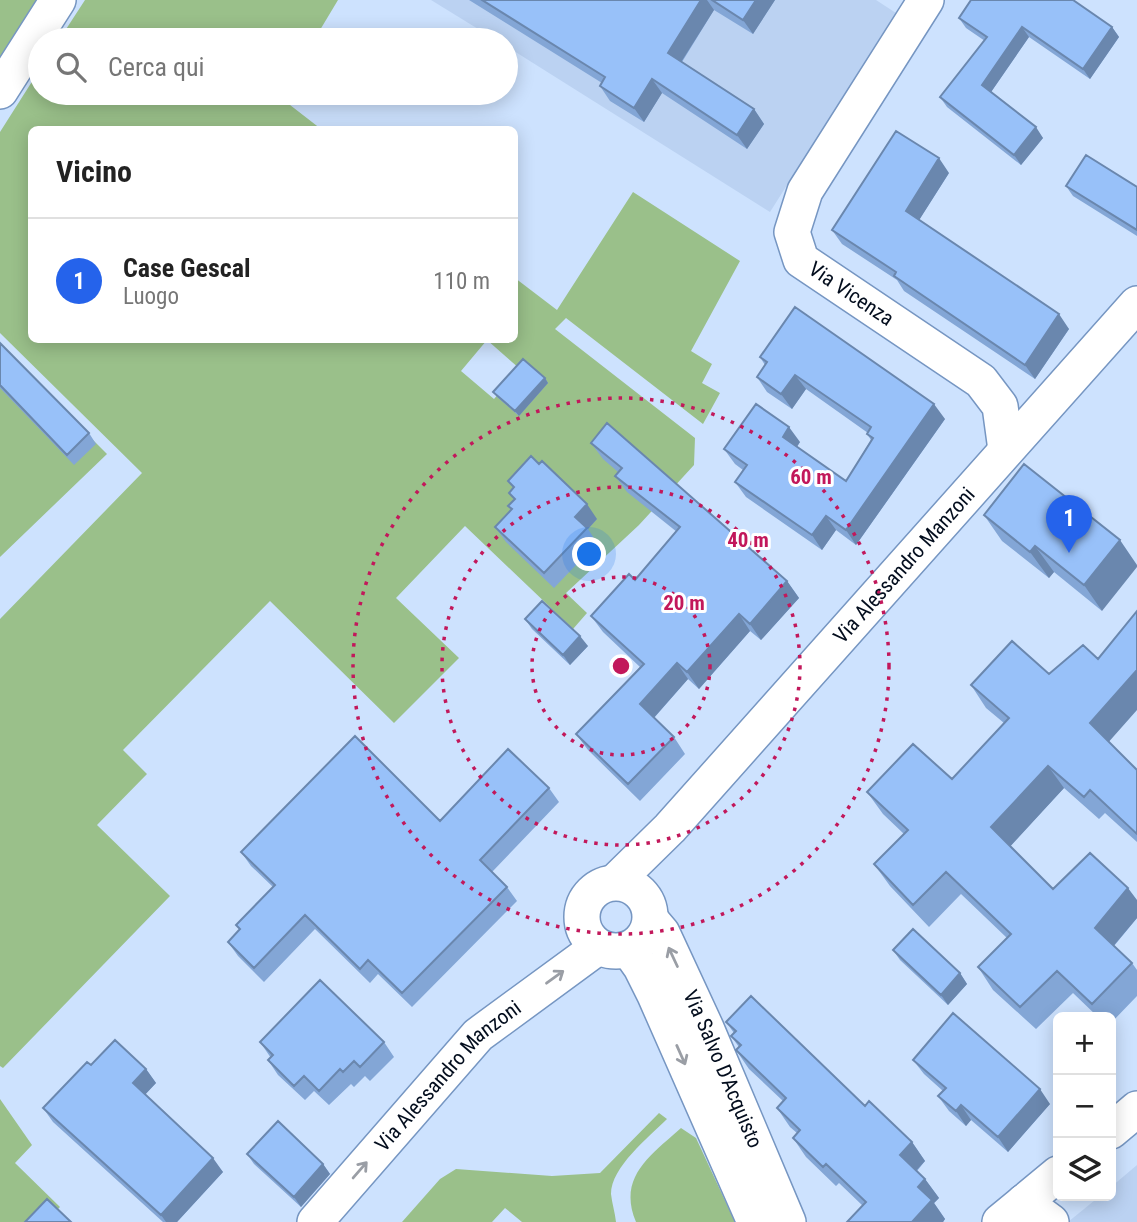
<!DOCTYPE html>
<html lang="it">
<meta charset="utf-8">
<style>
body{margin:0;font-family:"Roboto Condensed",sans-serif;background:#f2f2f2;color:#222}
.controls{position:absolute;right:21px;bottom:21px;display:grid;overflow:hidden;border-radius:10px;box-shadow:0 4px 18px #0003}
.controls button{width:63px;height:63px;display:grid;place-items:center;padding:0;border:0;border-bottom:2px solid #e0e0e0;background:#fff;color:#222;font:35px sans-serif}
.you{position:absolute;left:590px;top:555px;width:24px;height:24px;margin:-18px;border:5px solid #fff;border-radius:50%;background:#1a73e8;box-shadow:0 0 0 10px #1a73e833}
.badge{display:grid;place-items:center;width:46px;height:46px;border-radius:50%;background:#2563eb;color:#fff;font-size:23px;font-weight:700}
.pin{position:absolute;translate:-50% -58px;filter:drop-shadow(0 2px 4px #0008)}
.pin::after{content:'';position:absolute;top:37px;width:24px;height:21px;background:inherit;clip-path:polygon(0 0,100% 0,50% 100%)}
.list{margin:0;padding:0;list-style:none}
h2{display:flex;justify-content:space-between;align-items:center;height:91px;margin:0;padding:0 28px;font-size:30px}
h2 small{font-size:23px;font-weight:400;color:#767676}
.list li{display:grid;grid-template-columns:46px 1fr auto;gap:21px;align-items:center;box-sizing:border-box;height:126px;padding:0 28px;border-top:2px solid #e0e0e0}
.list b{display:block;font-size:26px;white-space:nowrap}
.list p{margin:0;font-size:23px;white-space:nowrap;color:#767676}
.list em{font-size:23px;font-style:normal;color:#767676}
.icon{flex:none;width:38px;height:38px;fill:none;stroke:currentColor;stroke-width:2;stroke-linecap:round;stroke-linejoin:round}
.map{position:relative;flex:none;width:1137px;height:1222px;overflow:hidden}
.search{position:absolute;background:#fff;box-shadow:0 4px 18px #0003;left:28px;top:28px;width:490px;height:77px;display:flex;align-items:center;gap:18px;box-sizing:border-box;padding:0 24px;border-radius:38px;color:#767676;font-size:26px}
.panel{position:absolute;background:#fff;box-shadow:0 4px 18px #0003;left:28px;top:126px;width:490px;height:217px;border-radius:10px}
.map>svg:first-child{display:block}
.built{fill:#bbd2f2}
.green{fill:#9ac08a;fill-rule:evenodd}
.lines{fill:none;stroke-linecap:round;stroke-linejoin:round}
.minor-casing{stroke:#7696c2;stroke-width:38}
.minor{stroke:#fff;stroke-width:35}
.wall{fill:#83a6d6}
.shaded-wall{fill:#6a87ae}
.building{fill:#98c1f9;stroke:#6a87ae;stroke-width:2}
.oneway{stroke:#9a9ea5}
.ring{fill:none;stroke:#c2185b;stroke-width:3.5;stroke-dasharray:3.5 7}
.labels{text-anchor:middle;stroke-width:6;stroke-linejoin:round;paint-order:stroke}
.street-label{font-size:21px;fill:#030d1d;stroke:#fff}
.centre{fill:#c2185b;stroke:#fff;stroke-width:3.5}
.ring-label{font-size:21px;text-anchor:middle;font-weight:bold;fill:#c2185b;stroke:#fff;stroke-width:6;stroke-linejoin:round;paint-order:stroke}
</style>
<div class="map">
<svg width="1137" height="1222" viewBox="0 0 1137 1222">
<rect width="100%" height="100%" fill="#cde2fe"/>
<path class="built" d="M431 0H876L896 13 770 212 506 46V40H496Z
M1137 1165V1222H1068L1100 1196H1111V1187Z"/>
<path class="green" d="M0 0H43L0 68Z
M85 0H338L314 40H59Z
M40 69V93H283L281 98 321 129 32 130V340H514L515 278 557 310 633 192 740 261 691 351 712 364 702 383 720 393 703 424 566 318 555 329 695 438 694 465 639 525 566 593 587 613 573 629 465 526 396 598 459 658 394 723 270 601 123 750 147 774 97 825 170 896 3 1068 0 1066V619L142 473 0 333V132ZM487 340 520 369 494 399 461 371Z
M0 347 107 454 0 557Z
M0 1099 32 1145 15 1163 60 1207 45 1222H0Z
M659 1113 667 1119C649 1137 611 1167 611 1194 612 1203 615 1213 616 1222H522L505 1208 492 1222H402L440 1179 456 1169 552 1176 600 1173Z
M681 1128 696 1138 735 1222H636C617 1177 651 1155 681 1128Z"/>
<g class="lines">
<defs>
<g id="minor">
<path id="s1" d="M926 0 805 191 792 232 801 260 981 381 1000 406 1006 450"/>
<path d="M0 91 58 0"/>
<path id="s2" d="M615 882 670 828 1137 304"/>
<circle cx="616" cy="917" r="34"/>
<path id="s3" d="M651 920 662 933 706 1028 788 1222"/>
<path d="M629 950 641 967 655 995 755 1222"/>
<path d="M1111 1131 1137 1109"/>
<path d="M1024 1202 1051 1222"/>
<path id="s4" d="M315 1222 478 1035 598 947"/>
<path d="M1000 1222 1058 1174"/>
</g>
</defs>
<use href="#minor" class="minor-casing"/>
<use href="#minor" class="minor"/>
</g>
<path class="wall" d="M469 0H775L753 34 714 10 682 62 754 109 764 124 747 149 662 93 644 122 610 101 600 86 602 83Z
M959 18 1112 27 1119 37 1090 79 1029 37 991 92 1043 138 1021 165 947 107 940 97 985 41 966 28Z
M949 173 919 220 1069 329 1035 379 904 291 897 280 842 244 832 230Z
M1066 186 1137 187V236L1073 196Z
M0 343 89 433 96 444 74 465 0 388Z
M760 357 945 419 856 545 836 530 822 550 746 497 735 482 743 470 735 464 724 449 800 442 797 447 846 481 871 440 867 434 868 433 806 389 792 409 767 392 757 377 765 365Z
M545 378 548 383 519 416 497 397 493 392Z
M591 443 787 581 799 598 761 640 750 631 699 689 688 679 654 718 674 737 685 754 640 801 588 750 576 734 640 667 603 632 591 616 635 580 677 532 627 492 615 476 618 472 603 459Z
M1024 464 1102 611 1054 572 1049 578 1002 541 984 515Z
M508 481 597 519 588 529 597 543 554 588 506 542 495 527 511 510 508 506 514 500 509 493 513 488Z
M525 619 588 646 570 665 532 629Z
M971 685 1109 742 1137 770V842L1105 813 1099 819 1064 788 1010 846 1053 889 1137 918 1114 946 1132 963 1137 970V996L1111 1023V1017H1098L1073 993 1036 1029 993 990 978 967 1007 938 961 894 929 927 890 886 874 864 904 834 883 814 867 792 952 779 1004 723 986 708Z
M549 788 559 802 492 872 507 887 517 901 412 1007 378 974 370 983 315 929 264 982 238 956 228 942 240 930 236 925 273 887 251 866 241 852 440 821Z
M893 950 960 973 967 984 948 1005 900 960Z
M726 1022 865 1106 912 1142 925 1161 917 1171 925 1179 939 1198 934 1203 945 1219 943 1222H847L863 1206 839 1183 836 1186 806 1157 793 1138 797 1133 790 1127 777 1108 783 1101 749 1069 736 1050 739 1047 731 1036 734 1033Z
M260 1042H384L394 1057 370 1081 365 1076 354 1087 351 1084 329 1105 314 1091 305 1100 278 1075 268 1060 271 1058Z
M913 1060 1050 1104 1008 1152 971 1120 966 1126 949 1111 938 1096 943 1091 924 1074Z
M91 1065 146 1069 156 1083 145 1094 223 1172 177 1222H163L53 1122 43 1108Z
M247 1154 323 1164 330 1174 301 1207 254 1164Z"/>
<path class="shaded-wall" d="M701 0H707L714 10 678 67 668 53Z
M756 0H775L753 34 743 20Z
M1022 27 1029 37 989 95 982 85Z
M1112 27 1119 37 1090 79 1083 69Z
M652 79 662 93 644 122 634 108Z
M754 109 764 124 747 149 737 135Z
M1036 127 1043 138 1021 165 1014 155Z
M939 158 949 173 916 225 906 211Z
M1059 314 1069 329 1035 379 1025 365Z
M795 375 806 389 792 409 781 394Z
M545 378 548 383 519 416 515 411Z
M934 404 945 419 856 545 846 530Z
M789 427 800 442 793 452 783 437Z
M587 504 597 519 588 529 575 517Z
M826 516 836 530 822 550 812 535Z
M1120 540 1137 565V567L1102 611 1084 585Z
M1035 546 1054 572 1049 578 1030 552Z
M787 581 799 598 761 640 750 624Z
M739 614 750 631 699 689 687 672Z
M580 636 588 646 570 665 563 655Z
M677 663 688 679 651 721 640 704Z
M1137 670V710L1106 745 1090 723Z
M1048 766 1064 788 1007 850 991 827Z
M1128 888 1137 900V918L1110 950 1095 928Z
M960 973 967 984 948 1005 941 995Z
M146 1069 156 1083 143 1097 133 1083Z
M1040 1089 1050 1104 1008 1152 998 1137Z
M961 1105 971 1120 966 1126 956 1111Z
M912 1142 925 1161 913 1174 900 1155Z
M213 1158 223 1172 177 1222H166L161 1215Z
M323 1164 330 1174 301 1207 294 1197Z
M925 1179 939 1198 934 1203 945 1219 943 1222H912L918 1187Z"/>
<path class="building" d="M482 0H701L668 53 754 109 737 135 652 79 634 108 600 86 605 77Z
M712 0H756L743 20Z
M971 0H1073L1112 27 1083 69 1022 27 982 85 1036 127 1014 155 940 97 987 37 959 18Z
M896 131 939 158 906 211 1059 314 1025 365 894 276 896 272 832 230Z
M1086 155 1137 187V230L1066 186Z
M795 307 934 404 846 530 826 516 812 535 735 482 747 465 724 449 756 404 789 427 783 437 846 481 873 438 867 434 871 427 795 375 781 394 757 377 767 362 760 357Z
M0 343 89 433 67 455 0 385Z
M523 359 545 378 515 411 493 392Z
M607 423 787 581 750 624 739 614 687 672 677 663 640 704 674 737 628 784 576 734 644 664 591 616 629 574 635 580 680 527 615 476 622 468 591 443Z
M531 456 539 464 542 461 587 504 575 517 587 528 544 573 495 527 512 509 508 506 515 499 509 493 514 487 508 481Z
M1024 464 1120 540 1084 585 1035 546 1030 552 984 515Z
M542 601 580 636 563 655 525 619Z
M1137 611V670L1090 723 1137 770V834L1090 790 1084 797 1048 766 991 827 1053 889 1090 853 1128 888 1095 928 1132 963 1092 1004 1057 971 1020 1007 978 967 1011 934 946 872 913 905 874 864 908 830 867 792 913 744 952 779 1009 718 971 685 1012 641 1049 674 1083 645 1098 659Z
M355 736 440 821 508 749 549 788 480 860 507 887 402 993 368 960 360 969 305 915 254 968 228 942 240 929 236 925 275 885 241 852Z
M913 929 960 973 941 995 893 950Z
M320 980 384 1042 360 1067 354 1061 343 1072 340 1069 319 1091 304 1076 294 1086 268 1060 273 1055 260 1042Z
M751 996 865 1106 869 1101 912 1142 900 1155 925 1179 918 1187 932 1200 912 1222H847L866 1202 826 1164 823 1167 793 1138 800 1130 777 1108 786 1098 736 1050 741 1045 731 1036 736 1031 726 1022Z
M953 1013 1040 1089 998 1137 961 1105 956 1111 938 1096 946 1088 913 1060Z
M115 1040 146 1069 133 1083 213 1158 161 1215 43 1108 87 1062 91 1065Z
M278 1121 323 1164 294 1197 247 1154Z
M47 1199 71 1222H25Z"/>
<defs><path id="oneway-shaft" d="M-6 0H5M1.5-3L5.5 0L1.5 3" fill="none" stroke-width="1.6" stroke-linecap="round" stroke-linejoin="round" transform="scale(1.75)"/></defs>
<g class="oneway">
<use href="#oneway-shaft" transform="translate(673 957) rotate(-115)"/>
<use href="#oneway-shaft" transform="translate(555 977) rotate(-36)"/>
<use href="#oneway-shaft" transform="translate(681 1055) rotate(66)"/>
<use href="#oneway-shaft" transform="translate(360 1170) rotate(-49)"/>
</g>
<g class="ring">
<circle cx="621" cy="666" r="89"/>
<circle cx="621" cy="666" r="179"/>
<circle cx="621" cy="666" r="268"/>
</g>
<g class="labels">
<g class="street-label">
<text dy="7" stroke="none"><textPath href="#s1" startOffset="359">Via Vicenza</textPath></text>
<text dy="7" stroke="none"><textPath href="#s2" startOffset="429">Via Alessandro Manzoni</textPath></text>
<text dy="7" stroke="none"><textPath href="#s3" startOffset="166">Via Salvo D'Acquisto</textPath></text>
<text dy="7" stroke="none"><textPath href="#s4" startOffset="198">Via Alessandro Manzoni</textPath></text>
</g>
</g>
<circle cx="621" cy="666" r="10" class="centre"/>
<g class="ring-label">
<text x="811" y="484">60 m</text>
<text x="748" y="547">40 m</text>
<text x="684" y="610">20 m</text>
</g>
</svg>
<div class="controls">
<button>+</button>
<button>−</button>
<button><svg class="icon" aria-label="layers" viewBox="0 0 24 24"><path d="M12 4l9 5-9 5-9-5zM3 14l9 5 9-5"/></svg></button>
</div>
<div class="you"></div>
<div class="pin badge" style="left:1069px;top:553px">1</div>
<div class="search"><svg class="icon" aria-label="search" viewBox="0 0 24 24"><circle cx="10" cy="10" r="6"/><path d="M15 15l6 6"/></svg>Cerca qui</div>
<section class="panel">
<h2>Vicino<small></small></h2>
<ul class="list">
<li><span class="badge">1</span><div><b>Case Gescal</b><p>Luogo</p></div><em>110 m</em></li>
</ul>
</section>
</div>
